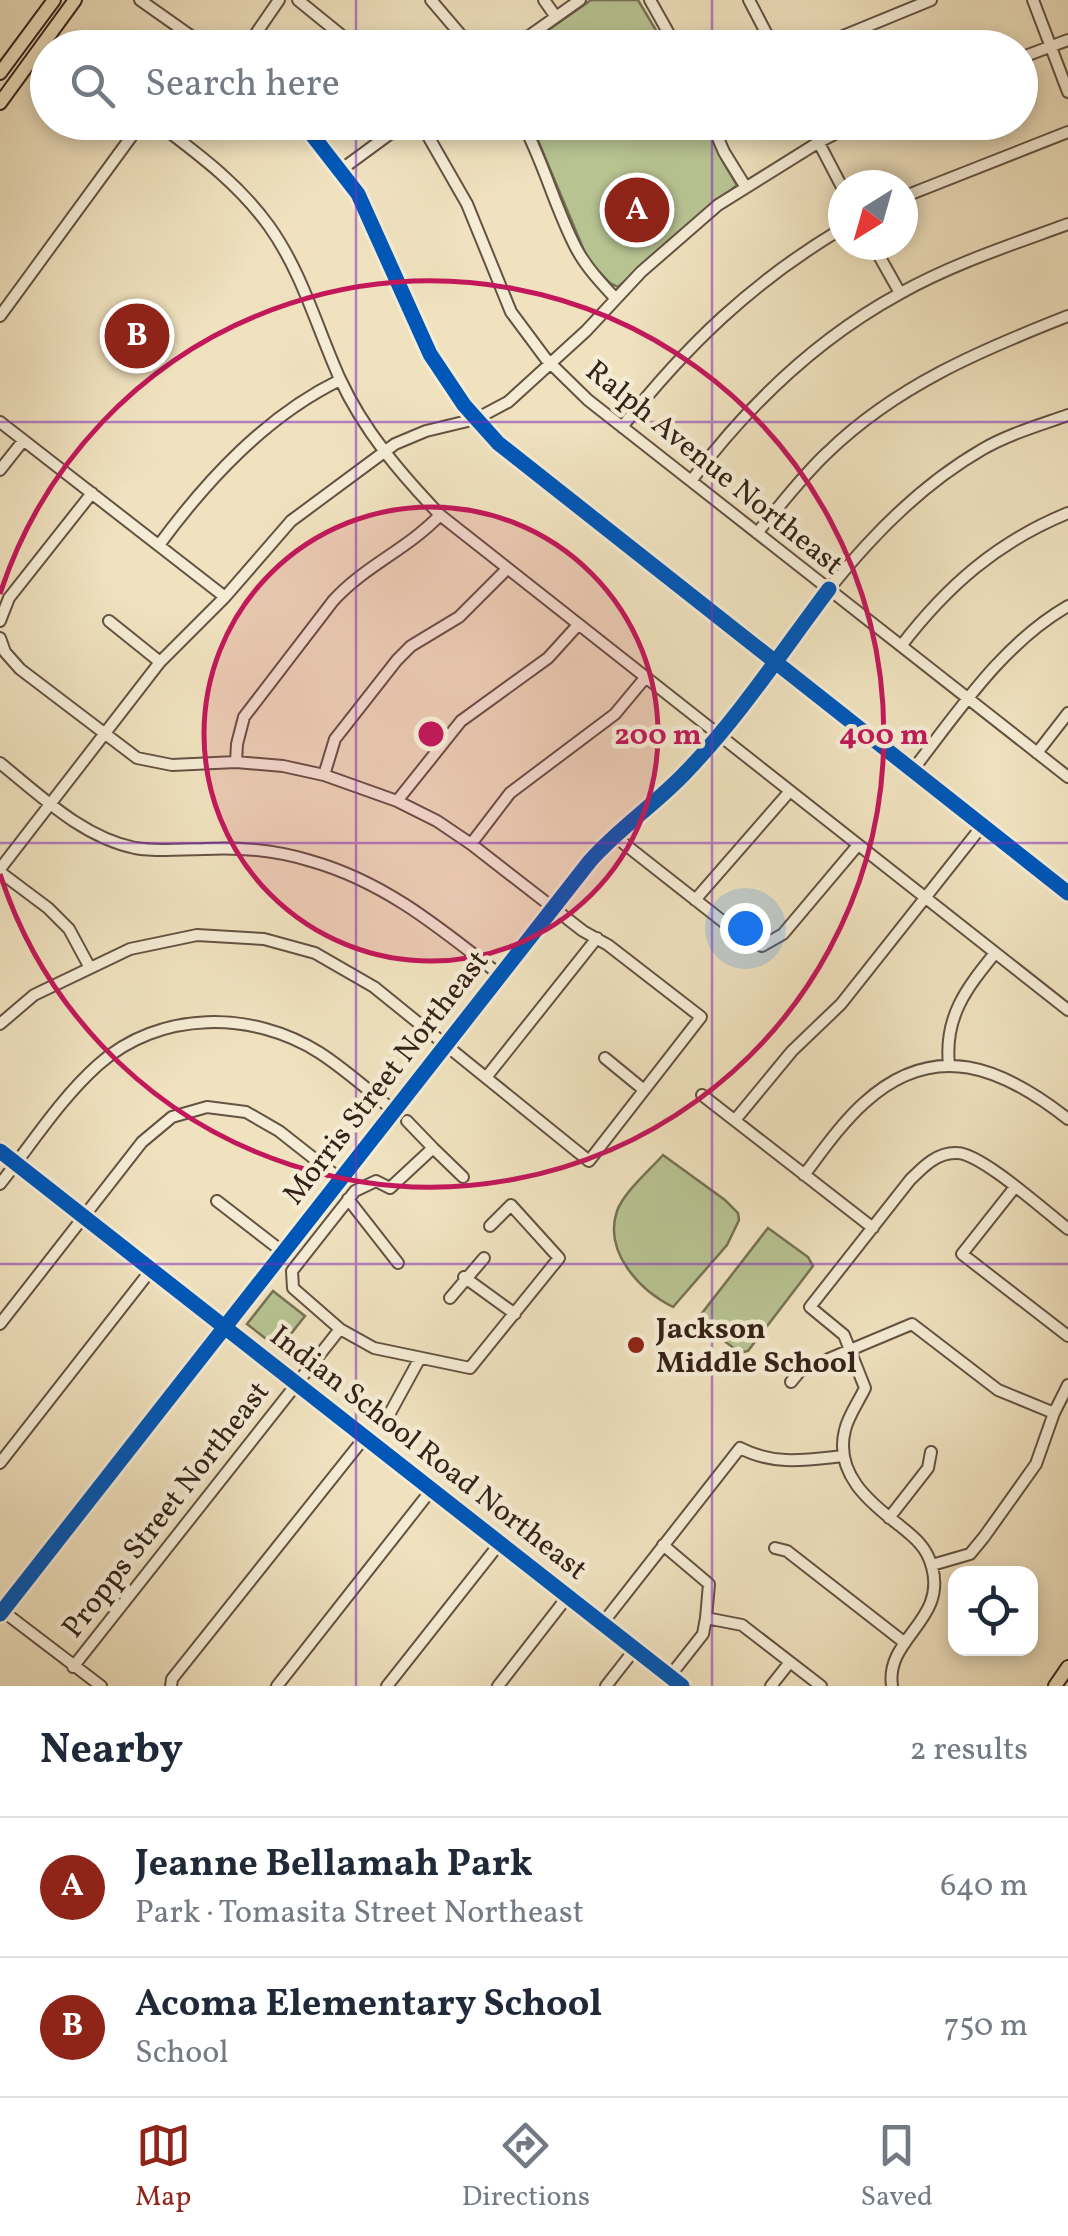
<!DOCTYPE html>
<meta charset="utf-8">
<style>
body{margin:0;font-family:Vollkorn,serif;background:#f6f6f7;color:#1f2937}
.controls{position:absolute;right:30px;bottom:30px;display:grid;overflow:hidden;border-radius:20px;box-shadow:0 5px 15px #0003}
.controls button{width:90px;height:90px;display:grid;place-items:center;padding:0;border:0;border-bottom:2px solid #e0e1e3;background:#fff;color:#1f2937;font:50px sans-serif}
.compass{position:absolute;left:828px;top:170px;width:90px;height:90px;border-radius:50%;background:#fff;box-shadow:0 5px 15px #0003;rotate:217deg}
.you{position:absolute;left:745px;top:928px;width:35px;height:35px;margin:-25px;border:8px solid #fff;border-radius:50%;background:#1a73e8;box-shadow:0 0 0 15px #1a73e833}
.badge{display:grid;place-items:center;width:65px;height:65px;border-radius:50%;background:#8f2418;color:#fff;font-size:32px;font-weight:700}
.pin{position:absolute;translate:-50% -50%;border:5px solid #fff;box-shadow:0 2px 10px #0006}
.list{margin:0;padding:0;list-style:none}
h2{display:flex;justify-content:space-between;align-items:center;height:130px;margin:0;padding:0 40px;font-size:42px}
h2 small{font-size:32px;font-weight:400;color:#747a83}
.list li{display:grid;grid-template-columns:65px 1fr auto;gap:30px;align-items:center;box-sizing:border-box;height:140px;padding:0 40px;border-top:2px solid #e0e1e3}
.list b{display:block;font-size:38px;white-space:nowrap}
.list p{margin:0;font-size:32px;white-space:nowrap;color:#747a83}
.list em{font-size:32px;font-style:normal;color:#747a83}
.icon{flex:none;width:55px;height:55px;fill:none;stroke:currentColor;stroke-width:2;stroke-linecap:round;stroke-linejoin:round}
.map{position:relative;flex:none;width:1068px;height:1686px;overflow:hidden}
.search{position:absolute;background:#fff;box-shadow:0 5px 15px #0003;left:30px;right:30px;top:30px;height:110px;display:flex;align-items:center;gap:25px;box-sizing:border-box;padding:0 35px;border-radius:55px;color:#747a83;font-size:38px}
.sheet{height:410px;background:#fff}
nav{display:flex;justify-content:space-around;align-items:center;box-sizing:border-box;height:140px;border-top:2px solid #e0e1e3;background:#fff;font-size:28px;color:#747a83}
nav a{display:grid;justify-items:center;gap:5px}
nav .on{color:#8f2418}
.map>svg:first-child{display:block}
.green{fill:#b8c392;stroke:#767255;stroke-width:2.5}
.lines{fill:none;stroke-linecap:round;stroke-linejoin:round}
.minor-casing{stroke:#645242;stroke-width:14}
.major-casing{stroke:#352218;stroke-width:16}
.minor{stroke:#f5ecd5;stroke-width:10}
.major{stroke:#f0e2bf;stroke-width:12}
.cycleway-casing{stroke:#f5ecd5;stroke-width:21}
.cycleway{stroke:#0057b8;stroke-width:15}
.grid{fill:none;stroke:#7b2cbf;stroke-width:2.5;stroke-opacity:0.55}
.ring{fill:none;stroke:#c2185b;stroke-width:5}
.poi-dot{fill:#8f2418;stroke:#f5ecd5;stroke-width:4}
.labels{text-anchor:middle;stroke-width:9;stroke-linejoin:round;paint-order:stroke}
.street-label{font-size:30px;fill:#352218;stroke:#f5ecd5}
.poi-label{font-size:30px;font-weight:bold;fill:#352218;stroke:#f5ecd5;text-anchor:start}
.centre{fill:#c2185b;stroke:#f5ecd5;stroke-width:5}
.ring-label{font-size:30px;text-anchor:middle;font-weight:bold;fill:#c2185b;stroke:#f5ecd5;stroke-width:9;stroke-linejoin:round;paint-order:stroke}
</style>
<div class="map">
<svg width="1068" height="1686" viewBox="0 0 1068 1686">
<rect width="100%" height="100%" fill="#f0e2bf"/>
<filter id="stains"><feTurbulence type="fractalNoise" baseFrequency=".002" numOctaves="4"/><feColorMatrix values="0 0 0 0 .2 0 0 0 0 .09 0 0 0 0 .02 0 0 0 .5 -.17"/></filter>
<radialGradient id="worn" r=".72"><stop offset=".6" stop-color="#630" stop-opacity="0"/><stop offset="1" stop-color="#630" stop-opacity=".3"/></radialGradient>
<path class="green" d="M591 0H638L666 47H524Z
M539 122 706 123 723 162 737 185 618 287 610 283 588 260 532 126Z
M663 1155 725 1200 738 1213 739 1220 727 1245 673 1307C641 1291 603 1253 617 1211 624 1192 649 1171 663 1155Z
M768 1228 808 1257 813 1266 748 1351 740 1353 702 1324 699 1317Z
M273 1291 305 1316 279 1349 247 1324Z"/>
<g class="lines">
<defs>
<path id="minor" d="M140 0 208 48
M298 0 357 48
M431 0 472 48
M544 0 556 17
M650 0 677 48
M749 0 774 48
M1033 0 1068 92
M246 48 279 0
M512 48 580 0
M814 48 931 0
M1020 58 1068 40
M156 122C198 154 238 183 269 226 302 272 317 328 340 379 364 431 401 474 440 515L1068 1010
M302 122 358 194 430 354 464 405 498 443 1068 893
M420 122 467 204 511 312 546 359 588 400 1068 777
M522 122C544 163 555 208 576 248 586 267 601 283 616 299
M711 122 724 152 745 186
M808 122 843 189
M342 169 406 122
M903 197 1068 132
M873 245 900 293
M0 316 142 122
M0 422 225 597
M622 427C687 345 752 282 843 228
M0 470 23 441
M691 481C748 405 815 340 899 294 952 264 1011 245 1068 224
M757 533C780 506 802 476 828 452 896 386 981 350 1068 316
M159 545C207 480 266 416 340 380
M0 621 9 598 92 493
M109 621 160 662
M0 638 5 652 20 669 137 758 172 765 236 762 283 766 324 775 397 801 437 821 471 844 583 931 608 945 701 1017 589 1161 374 987 315 953 264 939 197 935 130 949 34 995 0 1024
M901 646C947 586 997 542 1068 513
M1037 753 1068 713
M236 762 237 744 244 717 333 601C363 567 408 549 440 515
M0 763C41 796 82 837 135 848 158 852 181 849 204 849 240 847 276 850 311 861 385 882 440 928 500 975
M912 771C958 712 1002 644 1068 606
M324 775 335 739 397 660 411 646 459 617 506 570
M397 801 461 721 548 658 577 626
M613 835 744 938 762 946 783 934 858 845
M471 844 510 793 615 714 645 678
M0 869 160 662 225 597 291 521 395 444 426 431 476 419 508 402 586 331 641 272 718 205 819 142 858 122
M0 872 48 908 69 929 89 966
M695 900 790 791
M605 1058 644 1090
M949 1065C944 1017 966 989 995 953
M488 1075 597 938
M702 1095 873 1228
M735 1120 792 1051 841 1004 982 826
M433 1148 463 1177
M0 1151 682 1686
M804 1175C823 1150 841 1124 864 1103 935 1038 1003 1068 1068 1119
M0 1184C31 1145 60 1099 98 1065 159 1010 253 1010 320 1053 346 1070 369 1091 393 1110
M1015 1187 962 1254 1068 1336
M348 1199 398 1263
M217 1201 283 1252
M464 1277 515 1314
M450 1298 484 1258
M0 1324 142 1142 172 1117 207 1107 246 1112 279 1131 340 1179
M340 1329 293 1288 292 1271 355 1191 376 1181 390 1188 433 1148 407 1121
M791 1382 800 1371 912 1324 998 1390 1054 1413
M384 1424 420 1358
M0 1463 151 1270
M889 1518 928 1468 931 1452
M663 1545 709 1584 706 1618 742 1625 821 1686
M775 1548 787 1551 905 1643
M932 1565 970 1554 984 1537 1036 1464 1054 1413 1068 1385
M0 1609 101 1686
M0 1614 590 861C624 823 667 795 700 756 791 649 858 521 983 449 1009 434 1040 425 1068 415
M602 1624 740 1448C775 1466 806 1460 844 1456
M73 1667 340 1329 374 1348 470 1368 559 1258 511 1205 490 1226
M670 1676 703 1634 706 1618
M171 1686 172 1679 365 1437
M277 1686 432 1489
M387 1686 500 1543
M498 1686 568 1596
M606 1686 635 1649
M771 1686 790 1662
M892 1686C885 1638 947 1621 932 1567 927 1547 914 1537 899 1525 869 1502 834 1473 845 1430 848 1416 859 1401 865 1388L844 1335 810 1307 910 1180C923 1167 937 1152 957 1153 981 1153 1046 1212 1068 1229"/>
<path id="major" d="M0 73 54 0
M0 103 75 0
M1055 1686 1068 1667"/>
</defs>
<use href="#minor" class="minor-casing"/>
<use href="#major" class="major-casing"/>
<use href="#minor" class="minor"/>
<use href="#major" class="major"/>
<defs>
<path id="cycleway" d="M302 122 358 194 430 354 464 405 498 443 1068 893
M0 1151 682 1686
M0 1614 590 861C619 828 656 804 686 772 739 717 783 650 829 589"/>
</defs>
<use href="#cycleway" class="cycleway-casing"/>
<use href="#cycleway" class="cycleway"/>
</g>
<path class="grid" d="M356 0V48M712 0V48M356 122V1686M712 122V1686M0 422H1068M0 843H1068M0 1264H1068"/>
<circle cx="431" cy="734" r="227" fill="#c2185b" fill-opacity=".12"/>
<g class="ring">
<circle cx="431" cy="734" r="227"/>
<path d="M0 594A453 453 0 1 1 0 874"/>
</g>
<circle class="poi-dot" cx="636" cy="1345" r="10"/>
<g class="labels">
<g class="street-label">
<text transform="translate(715 467) rotate(39)" y="10">Ralph Avenue Northeast</text>
<text transform="translate(385 1077) rotate(-52)" y="10">Morris Street Northeast</text>
<text transform="translate(429 1452) rotate(38)" y="10">Indian School Road Northeast</text>
<text transform="translate(165 1509) rotate(-52)" y="10">Propps Street Northeast</text>
</g>
<g class="poi-label">
<text x="656" y="1338">Jackson<tspan x="656" dy="34">Middle School</tspan></text>
</g>
</g>
<circle cx="431" cy="734" r="15" class="centre"/>
<g class="ring-label">
<text x="658" y="744">200 m</text>
<text x="884" y="744">400 m</text>
</g>
<rect width="100%" height="100%" filter="url(#stains)"/>
<rect width="100%" height="100%" fill="url(#worn)"/>
</svg>
<div class="controls">
<button><svg class="icon" aria-label="locate" viewBox="0 0 24 24"><circle cx="12" cy="12" r="6"/><path d="M12 2v4M12 18v4M2 12h4M18 12h4"/></svg></button>
</div>
<svg class="compass" viewBox="-18 -18 36 36"><path d="M0-13l5 13h-10z" fill="#e53935"/><path d="M0 13l5-13h-10z" fill="#747a83"/></svg>
<div class="you"></div>
<div class="pin badge" style="left:637px;top:210px">A</div>
<div class="pin badge" style="left:137px;top:336px">B</div>
<div class="search"><svg class="icon" aria-label="search" viewBox="0 0 24 24"><circle cx="10" cy="10" r="6"/><path d="M15 15l6 6"/></svg>Search here</div>
</div>
<section class="sheet">
<h2>Nearby<small>2 results</small></h2>
<ul class="list">
<li><span class="badge">A</span><div><b>Jeanne Bellamah Park</b><p>Park · Tomasita Street Northeast</p></div><em>640 m</em></li>
<li><span class="badge">B</span><div><b>Acoma Elementary School</b><p>School</p></div><em>750 m</em></li>
</ul>
</section>
<nav>
<a class="on"><svg class="icon" aria-label="map" viewBox="0 0 24 24"><path d="M3 6l6-2 6 2 6-2v14l-6 2-6-2-6 2zM9 4v14M15 6v14"/></svg>Map</a>
<a><svg class="icon" aria-label="directions" viewBox="0 0 24 24"><path d="M12 3l9 9-9 9-9-9zM9 14v-3h6M13 9l2 2-2 2"/></svg>Directions</a>
<a><svg class="icon" aria-label="saved" viewBox="0 0 24 24"><path d="M7 4h10v16l-5-4-5 4z"/></svg>Saved</a>
</nav>
